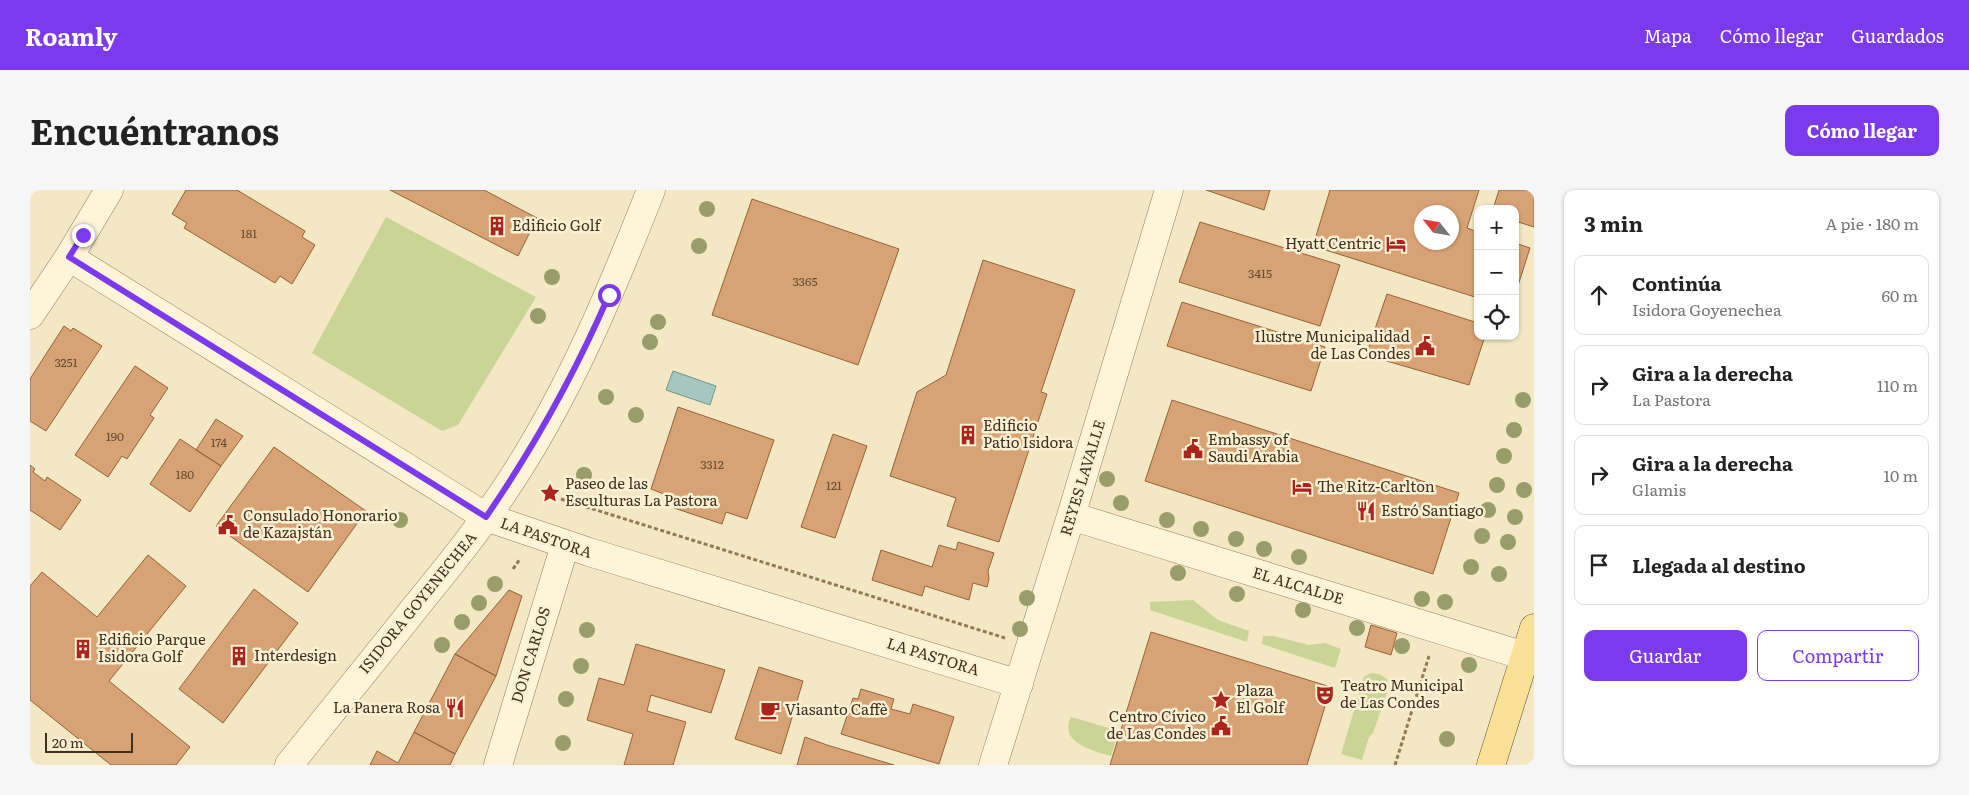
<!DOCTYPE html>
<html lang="es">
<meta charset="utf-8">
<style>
body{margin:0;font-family:Literata,serif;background:#f6f6f6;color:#222}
.controls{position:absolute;right:15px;top:15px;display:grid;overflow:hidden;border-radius:10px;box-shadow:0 1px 4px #0004}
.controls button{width:45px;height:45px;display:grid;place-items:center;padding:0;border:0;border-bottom:1px solid #e0e0e0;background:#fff;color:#222;font:25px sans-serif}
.compass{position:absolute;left:1384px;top:15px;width:45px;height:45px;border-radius:50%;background:#fff;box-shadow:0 1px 4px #0004;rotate:301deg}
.scale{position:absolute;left:15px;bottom:12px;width:88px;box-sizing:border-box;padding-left:5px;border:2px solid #40301d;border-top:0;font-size:14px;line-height:18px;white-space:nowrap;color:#40301d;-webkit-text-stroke:4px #faf1d5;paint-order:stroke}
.stop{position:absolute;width:15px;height:15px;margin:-11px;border:4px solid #7c3aed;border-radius:50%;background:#fff}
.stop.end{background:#7c3aed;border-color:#fff;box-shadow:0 1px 5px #0008}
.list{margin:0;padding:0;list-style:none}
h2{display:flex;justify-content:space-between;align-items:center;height:65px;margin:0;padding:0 20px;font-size:21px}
h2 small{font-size:16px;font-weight:400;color:#767676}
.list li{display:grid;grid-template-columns:32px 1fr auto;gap:15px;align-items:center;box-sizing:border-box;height:80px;margin:0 10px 10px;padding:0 10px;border:1px solid #e0e0e0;border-radius:10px}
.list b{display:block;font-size:19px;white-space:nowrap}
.list p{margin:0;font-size:16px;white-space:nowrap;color:#767676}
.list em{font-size:16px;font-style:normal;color:#767676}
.actions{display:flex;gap:10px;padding:15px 20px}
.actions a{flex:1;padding:11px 0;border:1px solid #7c3aed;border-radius:10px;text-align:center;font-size:18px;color:#7c3aed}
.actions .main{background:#7c3aed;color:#fff}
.icon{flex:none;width:28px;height:28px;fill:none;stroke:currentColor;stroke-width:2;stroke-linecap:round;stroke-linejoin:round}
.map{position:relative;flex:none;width:1504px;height:575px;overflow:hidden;border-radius:10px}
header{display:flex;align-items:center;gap:30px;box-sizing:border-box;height:70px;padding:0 25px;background:#7c3aed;color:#fff}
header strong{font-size:24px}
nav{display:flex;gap:28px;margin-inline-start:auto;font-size:18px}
.intro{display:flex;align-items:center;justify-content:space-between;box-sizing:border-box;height:120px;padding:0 30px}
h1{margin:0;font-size:35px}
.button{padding:12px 22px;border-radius:10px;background:#7c3aed;color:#fff;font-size:18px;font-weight:700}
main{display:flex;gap:30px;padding:0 30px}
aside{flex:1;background:#fff;border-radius:10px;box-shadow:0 1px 4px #0004}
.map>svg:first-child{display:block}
.green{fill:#c9d496}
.water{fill:#a6c7bf;stroke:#6b968e}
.building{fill:#d7a375;stroke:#946239;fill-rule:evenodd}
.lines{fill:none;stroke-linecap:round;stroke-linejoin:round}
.minor-casing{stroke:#927957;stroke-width:29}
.tertiary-casing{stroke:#927957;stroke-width:29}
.primary-casing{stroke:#5f462c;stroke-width:29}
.path{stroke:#927957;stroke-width:3;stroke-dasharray:4 2.5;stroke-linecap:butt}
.minor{stroke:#fdf4d9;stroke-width:28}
.tertiary{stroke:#fdf4d9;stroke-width:28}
.primary{stroke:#fbe197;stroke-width:28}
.tree{fill:#989d6a}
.route{stroke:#7c3aed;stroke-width:6}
.labels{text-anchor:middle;stroke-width:5;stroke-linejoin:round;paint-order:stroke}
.number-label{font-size:12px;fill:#664d33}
.poi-label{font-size:15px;fill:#40301d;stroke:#faf1d5;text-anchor:start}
.street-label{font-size:15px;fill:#40301d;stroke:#faf1d5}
</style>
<header>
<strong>Roamly</strong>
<nav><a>Mapa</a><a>Cómo llegar</a><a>Guardados</a></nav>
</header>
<div class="intro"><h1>Encuéntranos</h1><a class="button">Cómo llegar</a></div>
<main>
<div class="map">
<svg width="1504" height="575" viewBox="0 0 1504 575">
<rect width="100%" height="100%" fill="#f4e8c4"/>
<path class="green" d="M356 27 506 107 428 235 412 241 282 163Z
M1163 410 1188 430 1219 441 1217 452 1120 420V412Z
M1233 446H1243L1279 455 1295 453 1311 459 1305 478 1232 454Z
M1341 483 1349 484 1357 489 1359 497 1343 543 1339 547 1332 570 1311 564 1334 487Z
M1041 527 1089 541 1081 566C1063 561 1028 552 1041 527Z"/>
<path class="water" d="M643 181 686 196 680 215 636 200Z"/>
<path class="building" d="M156 0H207L275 41 272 47 285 55 262 94 250 86 245 93 154 38 157 33 142 24Z
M360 0H454L507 28 488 66Z
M1176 0H1240L1234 20Z
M1300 0H1449L1437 38 1448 42V108L1283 56ZM1392 22H1422V52H1392Z
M1469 0H1504V37L1485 31V19H1463Z
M722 9 869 59 828 175 682 125Z
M1170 32 1310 75 1290 136 1149 92Z
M1485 53 1500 58 1485 105Z
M953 70 1045 100 1011 202 1017 204 969 352 917 336 926 308 860 286 887 202 916 185Z
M1357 104 1448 133V146H1455L1439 195 1336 165Z
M1152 112 1295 157 1281 201 1137 156Z
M34 136 41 141 43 138 72 156 16 241 0 231V189Z
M105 176 138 198 120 225 124 228 97 269 92 266 78 287 45 265Z
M1142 210 1429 303 1403 384 1115 291Z
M648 217 744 250 717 329 696 322 692 334 644 318 647 309 621 299Z
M186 229 213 246 191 276 166 260Z
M803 244 837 256 805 348 771 337Z
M150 249 191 276 160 322 120 294Z
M244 257 336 321 278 402 186 336Z
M0 275 5 279 3 282 15 291 17 287 51 310 30 340 0 320Z
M928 352 964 363 958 381 959 389 957 397 943 393 939 410 895 396 892 406 842 390 851 360 902 377 909 355 926 360Z
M118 365 156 396 79 491 160 557 146 575H81L0 510V396L12 382 67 427Z
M224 399 268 433 193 533 149 499Z
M479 400 492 406 466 486 425 464Z
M1341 435 1367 443 1361 465 1335 457Z
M1121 442 1301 497 1277 575H1080Z
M606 454 695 480 681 523 621 505 617 521 656 532 643 575H594L603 544 557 530 569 488 594 495Z
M425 464 466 486 425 564 384 542Z
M729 477 773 491 751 564 705 549Z
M831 499 864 509 861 519 880 524 883 514 924 527 909 574 811 544 823 508 828 509Z
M384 542 425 564 420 575H340L347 561 368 573Z
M775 547 797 555 864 575H767Z"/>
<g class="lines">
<defs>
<path id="minor" d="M39 67 456 327 559 362 989 494
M0 125 39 67 79 0
M1041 326 1495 466
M468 575 535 355
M963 575 1041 326 1139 0"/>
<path id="tertiary" d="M259 575C300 523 343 471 384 419 419 376 454 333 484 286 542 196 582 99 621 0"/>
<path id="primary" d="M1461 575 1504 438"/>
</defs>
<use href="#minor" class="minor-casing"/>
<use href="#tertiary" class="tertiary-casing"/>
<use href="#primary" class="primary-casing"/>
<path class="path" d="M531 309 975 448
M483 379 490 369
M1365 575 1399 466"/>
<use href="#minor" class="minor"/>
<use href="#tertiary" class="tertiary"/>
<use href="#primary" class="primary"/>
</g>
<g class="tree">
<circle cx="677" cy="19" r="8"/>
<circle cx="669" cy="56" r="8"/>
<circle cx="522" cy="87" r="8"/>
<circle cx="508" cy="126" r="8"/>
<circle cx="628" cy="132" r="8"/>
<circle cx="620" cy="152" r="8"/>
<circle cx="576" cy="207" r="8"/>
<circle cx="1493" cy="210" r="8"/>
<circle cx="606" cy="225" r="8"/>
<circle cx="1484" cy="240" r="8"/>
<circle cx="1474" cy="266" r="8"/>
<circle cx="554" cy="285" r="8"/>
<circle cx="1077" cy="289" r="8"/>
<circle cx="1467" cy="295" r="8"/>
<circle cx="1494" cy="300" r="8"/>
<circle cx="1091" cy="313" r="8"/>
<circle cx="1458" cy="320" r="8"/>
<circle cx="1485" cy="327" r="8"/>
<circle cx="370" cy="330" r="8"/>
<circle cx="1137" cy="330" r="8"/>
<circle cx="1171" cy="339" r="8"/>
<circle cx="1452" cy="346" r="8"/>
<circle cx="1206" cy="349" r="8"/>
<circle cx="1478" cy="352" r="8"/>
<circle cx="1234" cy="359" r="8"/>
<circle cx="1269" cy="367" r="8"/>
<circle cx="1441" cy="377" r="8"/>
<circle cx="1148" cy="383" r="8"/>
<circle cx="1469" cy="384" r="8"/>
<circle cx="465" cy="394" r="8"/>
<circle cx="1207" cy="404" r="8"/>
<circle cx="997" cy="408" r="8"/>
<circle cx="1392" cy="409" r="8"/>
<circle cx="1415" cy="412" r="8"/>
<circle cx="449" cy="413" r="8"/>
<circle cx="1273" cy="420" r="8"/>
<circle cx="432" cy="432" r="8"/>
<circle cx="1327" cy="438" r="8"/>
<circle cx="990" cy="439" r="8"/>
<circle cx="557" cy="440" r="8"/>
<circle cx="412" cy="455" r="8"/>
<circle cx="1372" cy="456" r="8"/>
<circle cx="1439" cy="475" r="8"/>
<circle cx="551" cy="476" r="8"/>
<circle cx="536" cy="509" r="8"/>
<circle cx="1417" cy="549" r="8"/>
<circle cx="533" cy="553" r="8"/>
</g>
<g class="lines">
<path class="route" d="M53 45 39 67 456 327C506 254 544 186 579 105"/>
</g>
<defs>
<symbol id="building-bare" viewBox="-9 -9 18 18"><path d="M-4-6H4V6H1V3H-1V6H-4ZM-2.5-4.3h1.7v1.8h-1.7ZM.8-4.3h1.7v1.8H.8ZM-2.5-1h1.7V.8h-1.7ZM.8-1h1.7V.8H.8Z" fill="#a9251e" stroke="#faf1d5" stroke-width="2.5" paint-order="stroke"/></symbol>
<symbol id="hotel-bare" viewBox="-9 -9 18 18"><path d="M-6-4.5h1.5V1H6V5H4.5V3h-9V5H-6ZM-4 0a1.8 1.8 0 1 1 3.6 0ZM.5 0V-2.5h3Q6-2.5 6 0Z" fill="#a9251e" stroke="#faf1d5" stroke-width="2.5" paint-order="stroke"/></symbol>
<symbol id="civic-bare" viewBox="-9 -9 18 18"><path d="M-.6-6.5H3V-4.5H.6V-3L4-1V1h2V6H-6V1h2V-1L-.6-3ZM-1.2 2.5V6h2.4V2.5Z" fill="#a9251e" stroke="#faf1d5" stroke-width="2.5" paint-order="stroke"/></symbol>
<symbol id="sight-bare" viewBox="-9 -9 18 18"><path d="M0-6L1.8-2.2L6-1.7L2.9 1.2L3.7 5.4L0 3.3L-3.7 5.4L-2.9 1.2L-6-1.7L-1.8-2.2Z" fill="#a9251e" stroke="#faf1d5" stroke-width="2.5" paint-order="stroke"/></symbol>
<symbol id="restaurant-bare" viewBox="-9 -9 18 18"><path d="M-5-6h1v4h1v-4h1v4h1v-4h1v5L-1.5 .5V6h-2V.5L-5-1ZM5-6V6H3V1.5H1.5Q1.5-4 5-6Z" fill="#a9251e" stroke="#faf1d5" stroke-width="2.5" paint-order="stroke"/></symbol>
<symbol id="theatre-bare" viewBox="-9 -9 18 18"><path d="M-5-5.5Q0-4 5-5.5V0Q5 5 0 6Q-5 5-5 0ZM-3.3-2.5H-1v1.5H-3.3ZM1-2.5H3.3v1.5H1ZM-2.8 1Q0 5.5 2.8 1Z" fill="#a9251e" stroke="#faf1d5" stroke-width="2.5" paint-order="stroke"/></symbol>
<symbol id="cafe-bare" viewBox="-9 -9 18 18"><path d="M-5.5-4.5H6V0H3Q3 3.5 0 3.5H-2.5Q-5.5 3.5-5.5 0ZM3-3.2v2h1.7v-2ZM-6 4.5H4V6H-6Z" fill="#a9251e" stroke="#faf1d5" stroke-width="2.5" paint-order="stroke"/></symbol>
</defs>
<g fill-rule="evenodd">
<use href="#building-bare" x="453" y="22" width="28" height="28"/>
<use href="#hotel-bare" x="1352" y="40" width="28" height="28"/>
<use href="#civic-bare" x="1381" y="142" width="28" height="28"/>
<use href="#building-bare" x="924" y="231" width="28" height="28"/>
<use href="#civic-bare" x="1149" y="245" width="28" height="28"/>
<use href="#hotel-bare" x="1258" y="283" width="28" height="28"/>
<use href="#sight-bare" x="506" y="289" width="28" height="28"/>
<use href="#restaurant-bare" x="1322" y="307" width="28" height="28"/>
<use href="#civic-bare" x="184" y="321" width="28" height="28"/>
<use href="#building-bare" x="39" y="445" width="28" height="28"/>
<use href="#building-bare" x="195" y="452" width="28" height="28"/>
<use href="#theatre-bare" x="1281" y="491" width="28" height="28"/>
<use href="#sight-bare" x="1177" y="496" width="28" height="28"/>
<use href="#restaurant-bare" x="411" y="504" width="28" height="28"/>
<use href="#cafe-bare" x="726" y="506" width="28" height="28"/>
<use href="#civic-bare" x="1177" y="522" width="28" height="28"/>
</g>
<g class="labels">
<g class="number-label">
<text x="219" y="48">181</text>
<text x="1230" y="88">3415</text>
<text x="775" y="96">3365</text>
<text x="36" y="177">3251</text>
<text x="85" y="251">190</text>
<text x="189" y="257">174</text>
<text x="682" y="279">3312</text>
<text x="155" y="289">180</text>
<text x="804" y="300">121</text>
</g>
<g class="poi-label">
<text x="482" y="41">Edificio Golf</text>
<text x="1351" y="59" text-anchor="end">Hyatt Centric</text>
<text x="1380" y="152" text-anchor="end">Ilustre Municipalidad<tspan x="1380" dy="17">de Las Condes</tspan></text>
<text x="953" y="241">Edificio<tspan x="953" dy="17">Patio Isidora</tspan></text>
<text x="1178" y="255">Embassy of<tspan x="1178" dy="17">Saudi Arabia</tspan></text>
<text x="535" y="299">Paseo de las<tspan x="535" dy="17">Esculturas La Pastora</tspan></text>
<text x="1287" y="302">The Ritz-Carlton</text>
<text x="1351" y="326">Estró Santiago</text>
<text x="213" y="331">Consulado Honorario<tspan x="213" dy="17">de Kazajstán</tspan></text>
<text x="68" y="455">Edificio Parque<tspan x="68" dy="17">Isidora Golf</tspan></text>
<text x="224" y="471">Interdesign</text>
<text x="1310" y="501">Teatro Municipal<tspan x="1310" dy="17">de Las Condes</tspan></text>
<text x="1206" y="506">Plaza<tspan x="1206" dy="17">El Golf</tspan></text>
<text x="410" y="523" text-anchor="end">La Panera Rosa</text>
<text x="755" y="525">Viasanto Caffè</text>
<text x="1176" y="532" text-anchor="end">Centro Cívico<tspan x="1176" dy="17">de Las Condes</tspan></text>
</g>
<g class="street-label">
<text transform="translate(1053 288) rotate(-73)" y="5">REYES LAVALLE</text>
<text transform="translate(516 348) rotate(19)" y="5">LA PASTORA</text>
<text transform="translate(1268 396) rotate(17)" y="5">EL ALCALDE</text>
<text transform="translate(388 413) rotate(-51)" y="5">ISIDORA GOYENECHEA</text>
<text transform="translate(501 465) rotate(-73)" y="5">DON CARLOS</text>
<text transform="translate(903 467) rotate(17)" y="5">LA PASTORA</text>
</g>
</g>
</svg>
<div class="controls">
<button>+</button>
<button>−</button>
<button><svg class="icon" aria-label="locate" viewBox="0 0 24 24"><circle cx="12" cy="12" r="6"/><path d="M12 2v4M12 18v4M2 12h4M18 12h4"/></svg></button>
</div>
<svg class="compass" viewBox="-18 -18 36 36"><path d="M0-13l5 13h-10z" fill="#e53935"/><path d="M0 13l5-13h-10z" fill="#767676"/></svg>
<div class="scale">20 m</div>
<div class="stop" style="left:579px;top:105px"></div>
<div class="stop end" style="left:53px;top:45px"></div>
</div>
<aside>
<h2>3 min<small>A pie · 180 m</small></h2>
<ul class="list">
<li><svg class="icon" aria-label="ahead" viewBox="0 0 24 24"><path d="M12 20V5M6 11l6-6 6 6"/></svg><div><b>Continúa</b><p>Isidora Goyenechea</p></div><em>60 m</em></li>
<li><svg class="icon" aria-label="right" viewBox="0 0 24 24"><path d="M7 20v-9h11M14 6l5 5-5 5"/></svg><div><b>Gira a la derecha</b><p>La Pastora</p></div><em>110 m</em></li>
<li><svg class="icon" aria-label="right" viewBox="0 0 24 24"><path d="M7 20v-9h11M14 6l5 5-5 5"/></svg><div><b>Gira a la derecha</b><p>Glamis</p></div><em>10 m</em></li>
<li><svg class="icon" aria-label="arrive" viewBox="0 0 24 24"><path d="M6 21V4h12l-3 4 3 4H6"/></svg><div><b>Llegada al destino</b></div></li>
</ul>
<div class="actions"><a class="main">Guardar</a><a>Compartir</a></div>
</aside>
</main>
